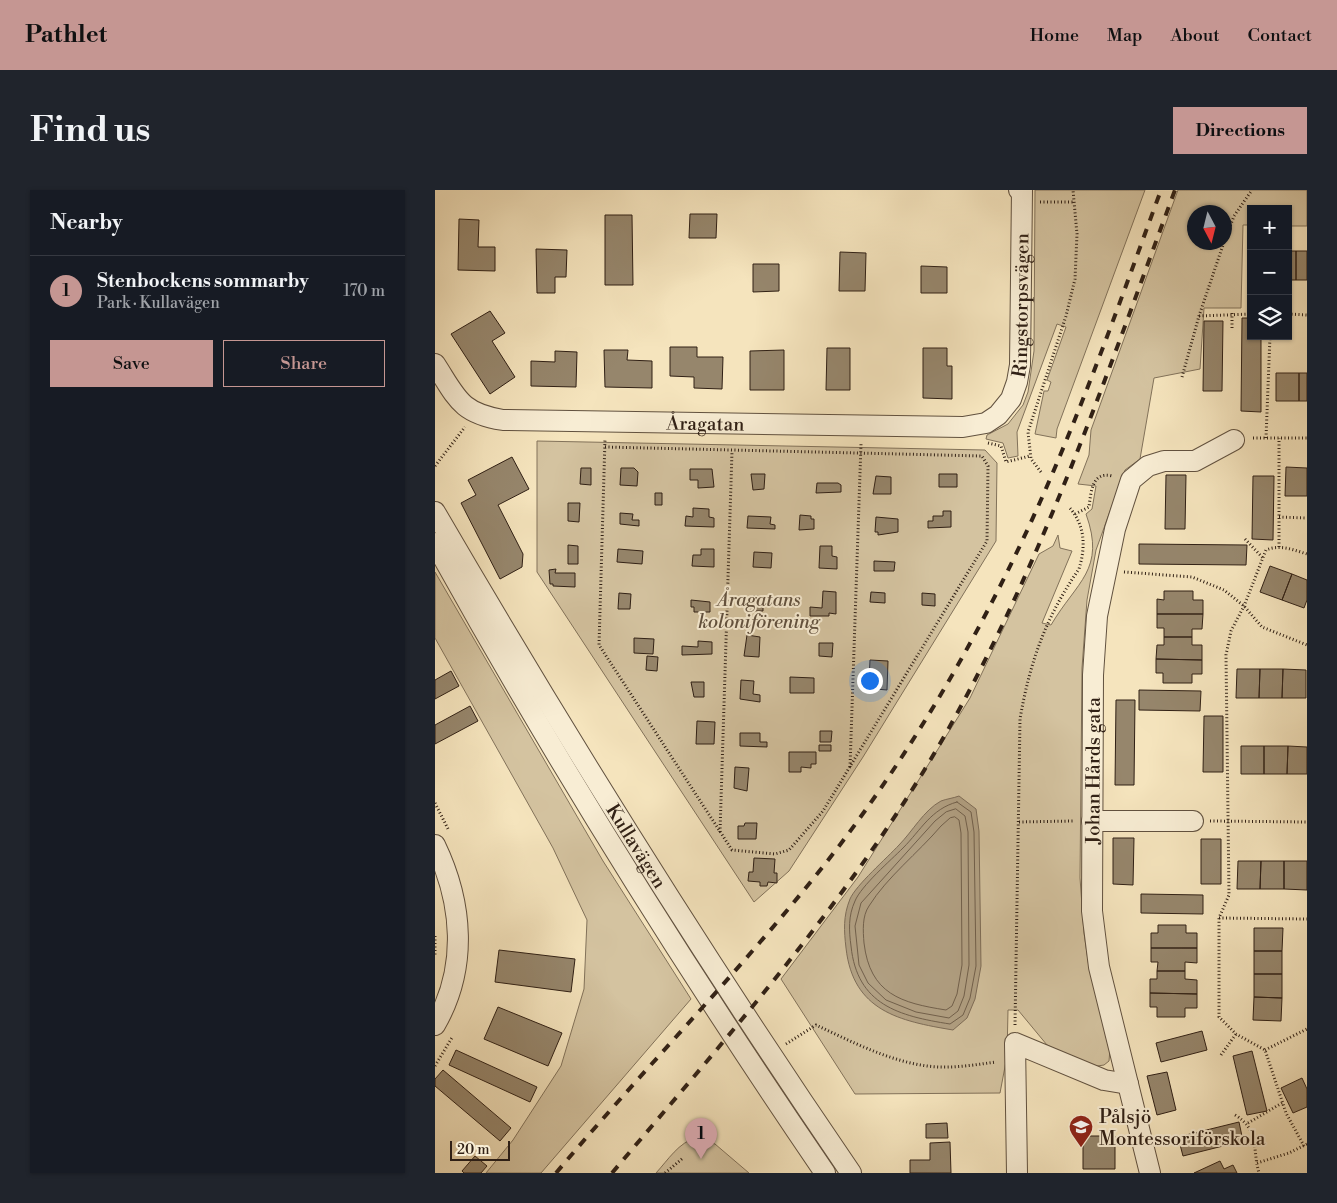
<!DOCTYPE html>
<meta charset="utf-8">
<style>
body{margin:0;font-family:"Libre Bodoni",serif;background:#20242c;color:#f1f3f6}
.controls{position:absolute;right:15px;top:15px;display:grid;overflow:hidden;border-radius:0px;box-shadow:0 1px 4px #0004}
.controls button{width:45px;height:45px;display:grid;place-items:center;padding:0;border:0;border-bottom:1px solid #363941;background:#171b24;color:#f1f3f6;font:25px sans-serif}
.compass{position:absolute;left:752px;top:15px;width:45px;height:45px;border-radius:50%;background:#171b24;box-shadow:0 1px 4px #0004;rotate:173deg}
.scale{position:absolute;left:15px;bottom:12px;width:60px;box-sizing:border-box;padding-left:5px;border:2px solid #302015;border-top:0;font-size:14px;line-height:18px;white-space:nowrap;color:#302015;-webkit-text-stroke:4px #f8edd4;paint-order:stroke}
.you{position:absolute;left:434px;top:490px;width:18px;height:18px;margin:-12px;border:4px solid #fff;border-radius:50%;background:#1a73e8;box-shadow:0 0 0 8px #1a73e833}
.badge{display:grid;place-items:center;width:32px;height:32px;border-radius:50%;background:#c59692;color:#111;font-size:16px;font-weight:700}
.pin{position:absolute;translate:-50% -41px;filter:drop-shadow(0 1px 2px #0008)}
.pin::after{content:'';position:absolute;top:26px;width:18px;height:15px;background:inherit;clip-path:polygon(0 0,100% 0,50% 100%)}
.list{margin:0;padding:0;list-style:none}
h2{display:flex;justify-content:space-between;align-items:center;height:65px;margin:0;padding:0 20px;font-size:21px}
h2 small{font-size:16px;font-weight:400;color:#9ea1a6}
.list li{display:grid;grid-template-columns:32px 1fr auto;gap:15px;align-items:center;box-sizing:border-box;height:70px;padding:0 20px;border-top:1px solid #363941}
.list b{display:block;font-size:19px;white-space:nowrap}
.list p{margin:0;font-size:16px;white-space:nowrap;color:#9ea1a6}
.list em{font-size:16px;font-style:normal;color:#9ea1a6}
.actions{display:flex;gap:10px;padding:15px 20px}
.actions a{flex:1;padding:11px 0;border:1px solid #c59692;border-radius:0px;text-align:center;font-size:18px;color:#c59692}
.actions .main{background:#c59692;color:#111}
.icon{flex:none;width:28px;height:28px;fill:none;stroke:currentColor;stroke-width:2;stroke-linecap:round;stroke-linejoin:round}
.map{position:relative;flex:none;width:872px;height:983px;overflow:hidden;border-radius:0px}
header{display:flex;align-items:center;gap:30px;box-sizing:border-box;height:70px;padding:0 25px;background:#c59692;color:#111}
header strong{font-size:24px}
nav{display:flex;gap:28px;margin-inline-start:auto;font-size:18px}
.intro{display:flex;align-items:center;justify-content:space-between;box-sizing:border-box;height:120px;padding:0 30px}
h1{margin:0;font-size:35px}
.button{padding:12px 22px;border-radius:0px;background:#c59692;color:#111;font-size:18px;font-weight:700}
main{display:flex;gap:30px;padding:0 30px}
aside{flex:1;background:#171b24;border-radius:0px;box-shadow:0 1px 4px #0004}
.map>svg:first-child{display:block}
.green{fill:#d4c3a0;stroke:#82725a;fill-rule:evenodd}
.water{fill:#b2a184;stroke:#7e6d58}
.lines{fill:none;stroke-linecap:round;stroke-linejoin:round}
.shore{stroke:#71604c;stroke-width:1}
.building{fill:#96866c;stroke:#302015}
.minor-casing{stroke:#61513f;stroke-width:22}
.path{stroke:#302015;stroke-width:3;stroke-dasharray:1 2.5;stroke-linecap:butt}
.minor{stroke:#f8edd4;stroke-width:20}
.rail{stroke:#302015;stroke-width:4;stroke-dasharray:9 9;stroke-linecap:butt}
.labels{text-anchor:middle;stroke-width:4;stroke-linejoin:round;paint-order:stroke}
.street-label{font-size:19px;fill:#302015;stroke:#f8edd4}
.park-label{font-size:19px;font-style:italic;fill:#61513f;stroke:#f8edd4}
.poi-label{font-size:19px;fill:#302015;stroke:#f8edd4;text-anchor:start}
</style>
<header>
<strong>Pathlet</strong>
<nav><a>Home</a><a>Map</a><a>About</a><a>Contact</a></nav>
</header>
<div class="intro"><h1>Find us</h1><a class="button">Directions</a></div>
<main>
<aside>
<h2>Nearby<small></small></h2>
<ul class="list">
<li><span class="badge">1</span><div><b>Stenbockens sommarby</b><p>Park · Kullavägen</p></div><em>170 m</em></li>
</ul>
<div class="actions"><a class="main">Save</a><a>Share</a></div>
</aside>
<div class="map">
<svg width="872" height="983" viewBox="0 0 872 983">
<rect width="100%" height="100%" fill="#f5e4bd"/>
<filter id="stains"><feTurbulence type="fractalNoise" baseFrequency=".004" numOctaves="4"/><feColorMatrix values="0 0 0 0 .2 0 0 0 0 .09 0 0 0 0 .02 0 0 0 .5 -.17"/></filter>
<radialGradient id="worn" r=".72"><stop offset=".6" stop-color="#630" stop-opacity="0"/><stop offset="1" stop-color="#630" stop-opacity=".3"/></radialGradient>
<path class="green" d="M600 0H710L622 239 621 248 600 244 609 201H613L616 192 612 190 631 137 622 134 582 242 583 266 573 268 568 253 551 249 552 245 573 234 588 215 593 202 599 161Z
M743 0H872V36H853V19H816V35H808L806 118H769L765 179 719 188 705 269 690 280 661 360 652 410 647 478 645 688 649 743 654 777 675 859 674 871 669 875 656 877 612 855 583 820H573L572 866 565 903 420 904 346 789 423 687 535 508 604 364 618 356 623 345 625 358 637 361 607 433 616 435C642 391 671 380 651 324L657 319 661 296 643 294 654 265 656 240ZM759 22H789V52H759Z
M102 251 550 260 562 273 561 351 428 567 354 681 319 712 102 382Z
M0 382 168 671 256 809 106 983H51L78 950 126 876 149 799 152 730 118 658 0 448Z
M261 948 280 954 314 983H221C233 970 244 952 261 948Z"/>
<path class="water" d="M524 606 541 619 544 641 546 776 540 809 532 828 518 840C464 831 418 821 411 758 409 741 408 726 415 709 421 695 452 668 464 655 477 642 489 620 506 611 511 609 519 608 524 606Z"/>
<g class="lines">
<path class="shore" d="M522 612 536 622 539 642 541 776 535 808 528 825 515 834C464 826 422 815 416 756 414 741 413 726 420 711 426 696 456 670 468 658 486 640 496 619 522 612Z
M521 619 530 626 533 642 534 775 529 806 523 821 514 828 481 822 451 810 433 793 424 775 420 736 426 713 500 631 511 622Z
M520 627 524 630 526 643 527 775 522 804 517 816 511 820C466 813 435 804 429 753 428 741 427 726 434 716 452 687 483 663 506 636L515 628Z"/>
</g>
<path class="building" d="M255 24H282L281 48H254Z
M170 25H197L198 95H170Z
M24 29 44 30 43 57H60V81L23 80Z
M101 59 132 60 131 87H120V103H102Z
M853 61H861V90H853Z
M861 61H872V90H861Z
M405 62 431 63 430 101H404Z
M318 74H344V101L318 102Z
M486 76 512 77V103H486Z
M55 121 70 143 57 151 80 187 55 204 16 144Z
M807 128H816V146H826V222L806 221Z
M769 131H788L787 201H768Z
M235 157H262V167H288L287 199 259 198V187L235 186Z
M392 158H415V200H391Z
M488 158H512V176H517V209L488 208Z
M169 160H193L192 170 217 171V198L170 197Z
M349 160V200H315V161Z
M120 161 142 162 141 197 96 196V171L120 172Z
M841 183H864V211H841Z
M864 183H872V211H864Z
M77 267 94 299 63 315 88 364 87 377 65 389 26 313 41 305 33 290Z
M851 277 872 278V306H850Z
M146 278H156V295L145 294Z
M186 278H199L203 282 202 296 185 295Z
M255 279H277L279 297 263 298V290H255Z
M316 284H330L329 299 318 300Z
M504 284H522V297H504Z
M731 285H751L750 339H730Z
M441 286 456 287V304H438Z
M818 286H839L838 350 817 349Z
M382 293H403L406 295V302L381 303Z
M220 303H227V315H220Z
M133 313H145L144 332 133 331Z
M258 318 274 319V327L279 328V337L250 336 251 326 258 327Z
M508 321H516V337L493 338V331H498V326H508Z
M185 323 198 324 197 330H204V336L185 334Z
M365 325 376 326V329H379V339L364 340Z
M313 326 336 327 335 334 340 335V339L312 338Z
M441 327 463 329V342L443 345V342H440Z
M704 354 812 355 811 375 704 374Z
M133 355 143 356V374H133Z
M385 356H397V366L402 367V379L384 378Z
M183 359 208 361 207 374 182 372Z
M266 359H279V377L257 376 258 365H266Z
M319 362 337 363 336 378 318 377Z
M439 371 460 372 459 381H439Z
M835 376 857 384 847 410 825 402Z
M121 379 120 383H140V397L118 396V394H115L114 380Z
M857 384 872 390V410L869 418 847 410Z
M388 401 401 402V424L394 423V426H375V417L387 418Z
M729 401H758V410H768V424H722V409L729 410Z
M436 402 450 403V413L435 412Z
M184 403 196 404 195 419H183Z
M487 403 500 404V416L487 415Z
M316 406H323V411H328V421H316Z
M256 410 275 412V422H259V417H256Z
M722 424H768L767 439H757V447H729V438H722Z
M312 445 325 447 324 467 309 466Z
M729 447H757V455H767V470L721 469 722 455H729Z
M199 448 219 449 218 464 199 463Z
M263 451 277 452V464L247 465V456L263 457Z
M384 453H398L397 467 384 466Z
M212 466 223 467 222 481 211 480Z
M721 469 767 470V484H757V493H728V483H721Z
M435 470 453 471 452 500 441 499V491H434Z
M802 479H825L824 508H801Z
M825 479H848L847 508H824Z
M848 479 871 480V508H847Z
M16 481 24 496 0 509V490Z
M355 487 379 488V503H355Z
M306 490 319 491 318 504 325 505V512L305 509Z
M256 492H269V507H259Z
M704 500 766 501 765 521 704 520Z
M681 510H700L699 595H680Z
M35 516 43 531 0 554V535Z
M769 526H788V582H768Z
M262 531 280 532 279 554H261Z
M385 541H397L396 552H385Z
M305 543H325V552H332V557L305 556Z
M384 555H396V561H384Z
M806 556H829V584H806Z
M829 556H853L852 584H829Z
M853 556 872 557V584H852Z
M354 562H381V574H376V578L366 577V582H354Z
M300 577 314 578 312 601 299 598Z
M310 633H322L321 649H303V636H309Z
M678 648H699L698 695 678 694Z
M766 649H786V694H766Z
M319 668 340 669 339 683H342V693L333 692 332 696H325V692L313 691 314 682H318Z
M803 671H826L825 699H802Z
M826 671H849V699H825Z
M849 671H872V700L849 699Z
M706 704 768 705V724L706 723Z
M723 735H751V743H762V758H716V743H723Z
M819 738H848L847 761H819Z
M716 758H762V773L750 772V781H722L723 772H716Z
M64 760 140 769 136 802 60 792Z
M819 761H847V784H819Z
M722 781H750V789L762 790V804L715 803V789H722Z
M819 784H847V808L819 807Z
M715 803 762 804V818H750V827H722V817H715Z
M819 807 847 808 846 831 818 830Z
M63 817 127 843 113 876 49 849Z
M767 841 772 860 726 872 721 853Z
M21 860 102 897 95 912 14 875Z
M817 861 832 921 812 925 798 866Z
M8 880 76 938 65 951 0 896V889Z
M732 882 741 920 722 925 712 886Z
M867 888 872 899V917L858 923 846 898Z
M804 932 808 951 748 966 743 947Z
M512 933 513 948H491V934Z
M648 946H680V979H648Z
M515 952 516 983H475V970H495V953Z
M40 966 52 976 46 983H29L27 981Z
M785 971 789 979 798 975 802 983H759Z"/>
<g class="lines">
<defs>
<g id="minor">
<path id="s1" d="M0 174C22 208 25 223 68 230L528 237 551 233 563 225 576 209 582 192 585 175 587 0H584"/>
<path id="s2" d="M0 322C131 547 269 768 416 983"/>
<path d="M0 353C119 569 251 779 390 983"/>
<path d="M657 631H758"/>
<path d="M0 655C28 713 33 778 0 835"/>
<path d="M582 983 580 853 669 890 693 894"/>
<path id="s3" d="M715 983 664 777 657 721 658 485 662 426 680 339 696 290 713 276 729 271H760L799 250"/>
</g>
</defs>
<use href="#minor" class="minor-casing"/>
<path class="path" d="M605 12H640
M789 52 799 26 817 0
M853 124 872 125
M764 126 816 124
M797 138V123
M747 187 764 126 789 52
M818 248H872
M831 248 835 146
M553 253 566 256 571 272 595 266
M170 257 547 266 553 276 552 351 388 621 354 660 340 664 297 660 164 455 170 249
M0 276 30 237
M606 282 596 269 593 242 631 126 640 89 642 44 638 0
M640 324 654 317C656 302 657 281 677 286
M844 327 872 328
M810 349 828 368
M844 357V248
M689 382 757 387 789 400 809 416 827 437 872 455
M415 577 426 254
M0 613 13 639
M775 631 872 632
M584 632 638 631
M285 642 297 261
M784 728 872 729
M0 746V765
M580 835 585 529C595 471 611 427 644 379 651 356 650 335 634 317
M351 854 381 835C415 851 454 871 492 876 515 879 539 875 561 872
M830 860 872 839
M786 865 801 844
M0 876 18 846
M800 925C825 940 817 959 824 983
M813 933 847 913
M869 956 851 923 830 860 801 844 784 827V728L794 705 791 465 796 441 809 416 831 360C845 354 859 360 872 364
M822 973 854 963 872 954
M230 983 248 968"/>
<use href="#minor" class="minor"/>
<path class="rail" d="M121 983C213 874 313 773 401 660 492 541 566 407 624 268 661 180 693 90 726 0
M177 983C287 853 401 725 490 579 599 399 667 197 740 0"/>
</g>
<defs>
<symbol id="school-pin" viewBox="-11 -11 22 30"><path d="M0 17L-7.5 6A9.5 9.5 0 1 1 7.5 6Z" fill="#8f2418" stroke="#f8edd4"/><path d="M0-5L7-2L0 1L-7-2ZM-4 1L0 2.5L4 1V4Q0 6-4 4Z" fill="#fff"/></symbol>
</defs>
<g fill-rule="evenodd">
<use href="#school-pin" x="632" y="923" width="28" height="38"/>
</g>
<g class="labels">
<g class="street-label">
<text dy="7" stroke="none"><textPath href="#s1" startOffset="706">Ringstorpsvägen</textPath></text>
<text dy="7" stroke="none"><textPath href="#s1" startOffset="295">Åragatan</textPath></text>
<text dy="7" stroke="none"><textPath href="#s3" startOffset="409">Johan Hårds gata</textPath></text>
<text dy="7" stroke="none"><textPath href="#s2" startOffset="390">Kullavägen</textPath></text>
</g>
<g class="park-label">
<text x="324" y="416">Åragatans<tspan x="324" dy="22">koloniförening</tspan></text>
</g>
<g class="poi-label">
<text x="664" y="933">Pålsjö<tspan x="664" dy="22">Montessoriförskola</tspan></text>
</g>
</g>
<rect width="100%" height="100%" filter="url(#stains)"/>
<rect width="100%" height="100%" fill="url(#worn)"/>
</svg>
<div class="controls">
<button>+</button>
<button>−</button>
<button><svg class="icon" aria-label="layers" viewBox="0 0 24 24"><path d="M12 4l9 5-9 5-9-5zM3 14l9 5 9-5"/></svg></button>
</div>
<svg class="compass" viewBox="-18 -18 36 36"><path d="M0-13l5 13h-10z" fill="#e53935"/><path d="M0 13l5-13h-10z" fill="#9ea1a6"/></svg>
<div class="scale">20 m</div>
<div class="you"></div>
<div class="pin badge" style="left:266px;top:969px">1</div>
</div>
</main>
